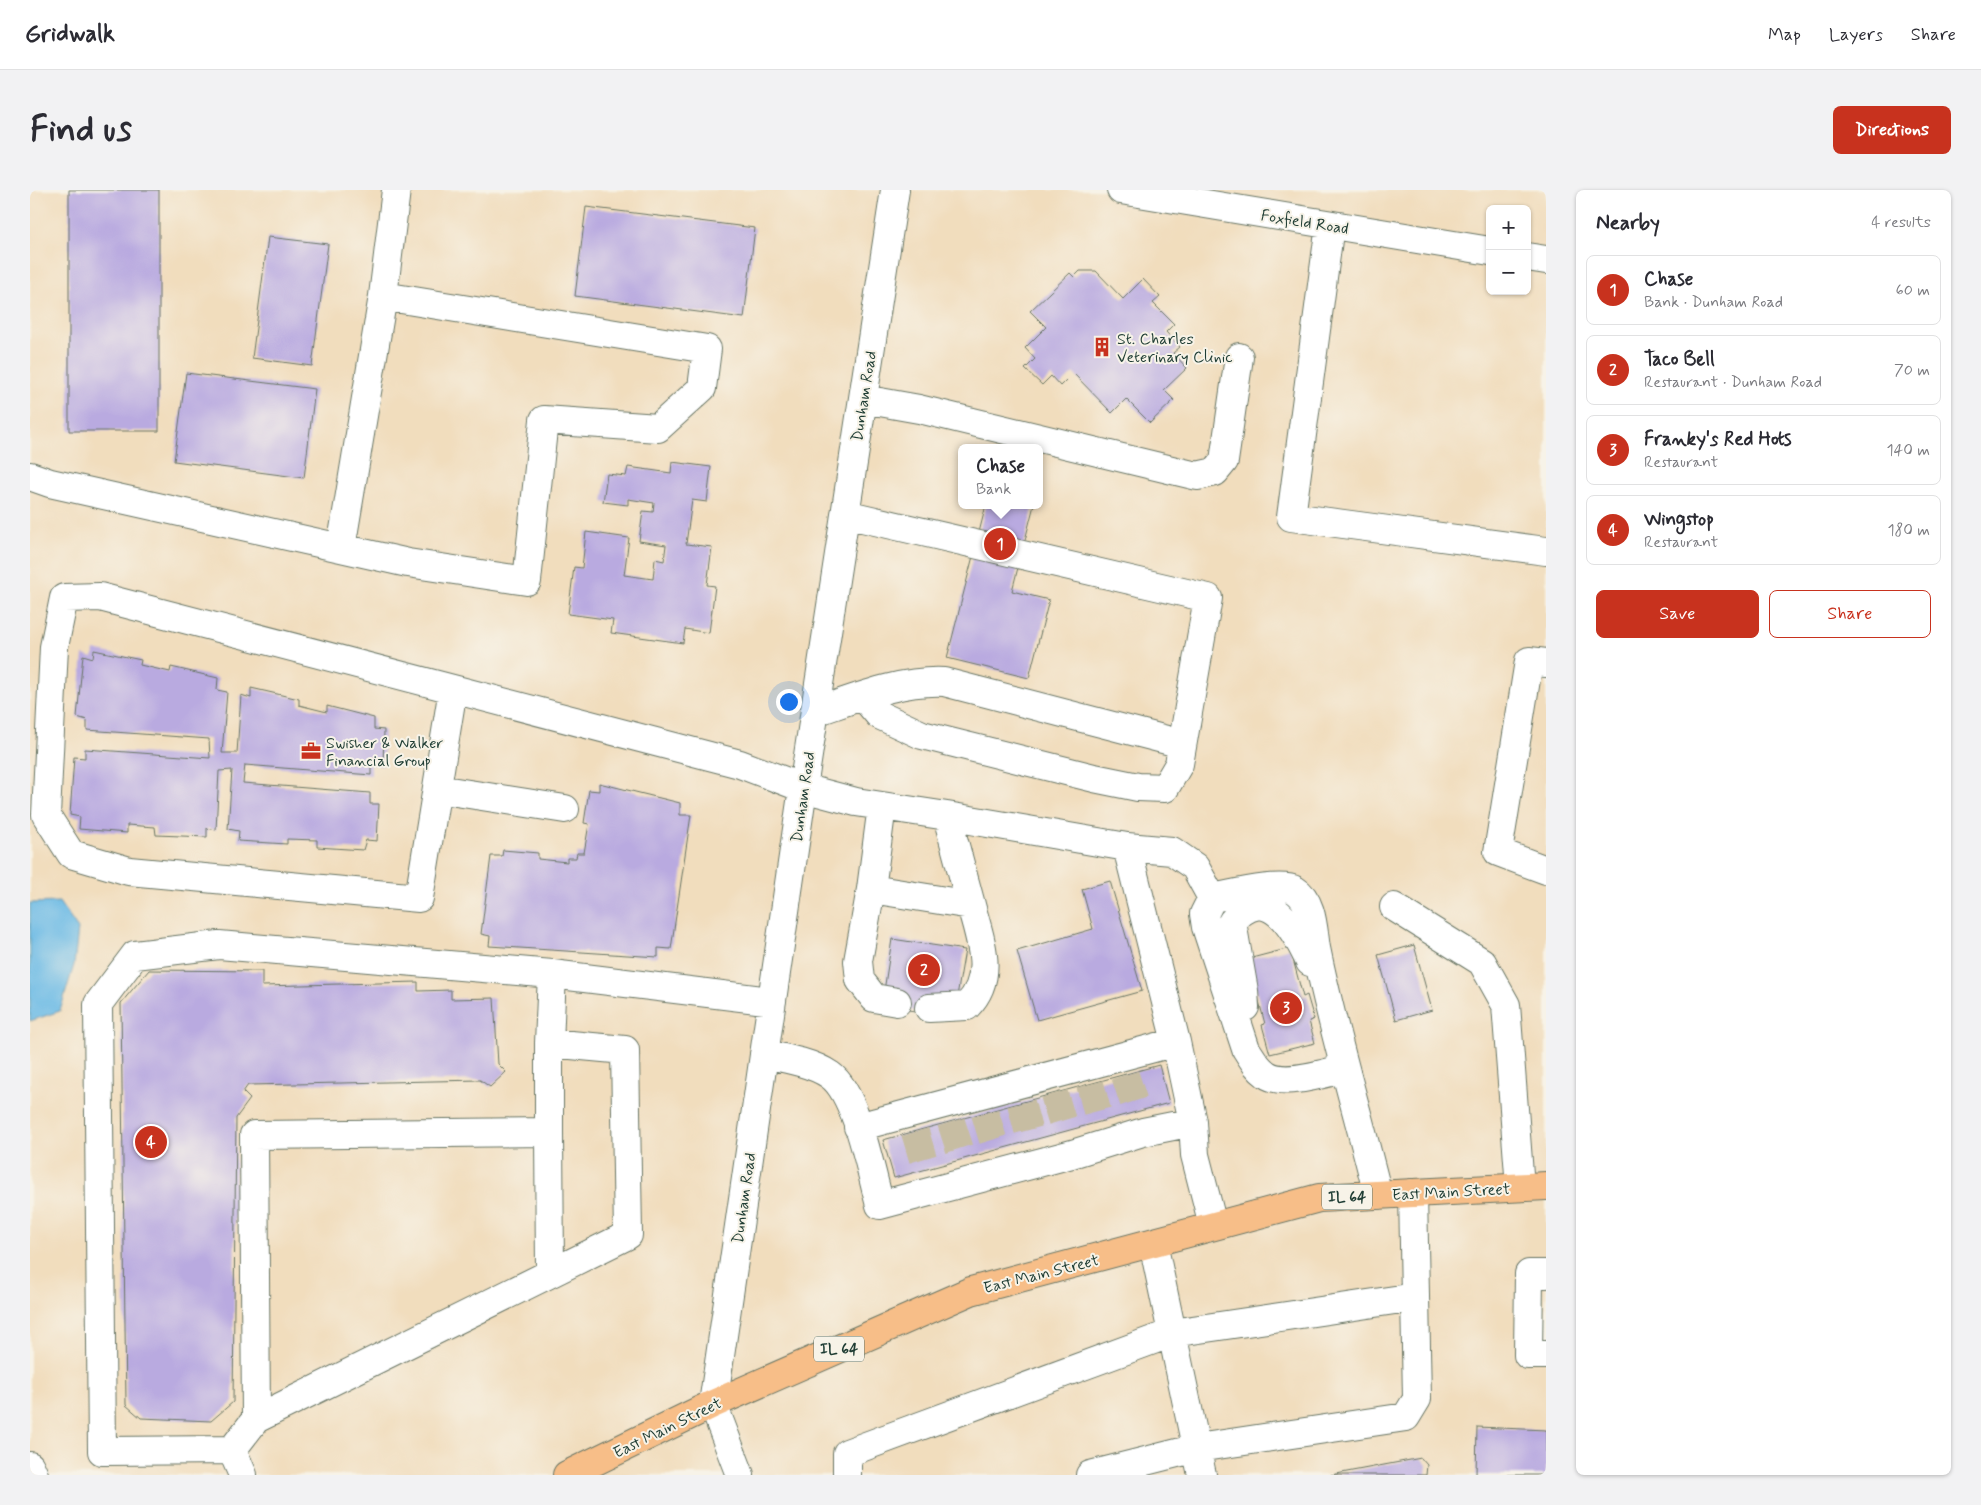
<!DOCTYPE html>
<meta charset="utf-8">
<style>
body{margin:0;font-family:Mynerve,sans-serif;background:#f2f2f3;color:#2b2b33}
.controls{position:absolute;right:15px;top:15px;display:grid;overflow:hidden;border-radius:8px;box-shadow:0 1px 4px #0004}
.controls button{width:45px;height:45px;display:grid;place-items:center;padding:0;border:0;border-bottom:1px solid #e1e1e2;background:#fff;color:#2b2b33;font:25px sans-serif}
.you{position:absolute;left:758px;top:511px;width:18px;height:18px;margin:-12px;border:4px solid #fff;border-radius:50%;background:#1a73e8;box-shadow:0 0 0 8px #1a73e833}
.badge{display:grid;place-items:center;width:32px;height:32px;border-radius:50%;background:#c8321e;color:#fff;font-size:16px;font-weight:700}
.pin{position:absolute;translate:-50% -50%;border:2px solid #fff;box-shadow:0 1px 5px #0006}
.popup{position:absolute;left:928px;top:254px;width:85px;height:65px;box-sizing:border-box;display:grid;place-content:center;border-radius:8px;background:#fff;filter:drop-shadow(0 1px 4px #0005);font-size:16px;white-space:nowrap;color:#7c7c81}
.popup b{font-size:19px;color:#2b2b33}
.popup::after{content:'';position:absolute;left:50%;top:100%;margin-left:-10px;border:10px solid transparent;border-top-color:#fff}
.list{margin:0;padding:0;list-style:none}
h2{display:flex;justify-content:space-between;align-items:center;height:65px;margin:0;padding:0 20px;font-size:21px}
h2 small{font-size:16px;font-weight:400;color:#7c7c81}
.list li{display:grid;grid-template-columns:32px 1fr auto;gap:15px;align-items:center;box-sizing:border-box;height:70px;margin:0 10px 10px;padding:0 10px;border:1px solid #e1e1e2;border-radius:8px}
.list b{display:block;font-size:19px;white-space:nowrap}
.list p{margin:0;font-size:16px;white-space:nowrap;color:#7c7c81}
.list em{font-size:16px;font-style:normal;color:#7c7c81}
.actions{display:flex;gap:10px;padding:15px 20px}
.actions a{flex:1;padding:11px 0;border:1px solid #c8321e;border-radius:8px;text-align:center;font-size:18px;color:#c8321e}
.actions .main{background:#c8321e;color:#fff}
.map{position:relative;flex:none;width:1516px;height:1285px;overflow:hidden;border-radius:8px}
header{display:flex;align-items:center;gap:30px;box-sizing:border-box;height:70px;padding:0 25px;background:#fff;border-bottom:1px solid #e1e1e2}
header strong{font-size:24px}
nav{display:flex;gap:28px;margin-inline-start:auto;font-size:18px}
.intro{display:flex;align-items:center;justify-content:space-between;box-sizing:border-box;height:120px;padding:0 30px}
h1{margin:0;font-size:35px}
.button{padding:12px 22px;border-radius:8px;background:#c8321e;color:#fff;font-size:18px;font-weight:700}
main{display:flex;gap:30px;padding:0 30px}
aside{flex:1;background:#fff;border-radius:8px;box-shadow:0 1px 4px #0004}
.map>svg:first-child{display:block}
.water{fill:#6abae5;stroke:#447c8c}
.building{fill:#b9aae0}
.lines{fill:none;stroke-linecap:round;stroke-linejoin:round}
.minor-tunnel{stroke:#c7bda2;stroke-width:28;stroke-dasharray:28 14;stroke-linecap:butt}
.minor-casing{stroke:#687564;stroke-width:30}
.major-casing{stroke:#687564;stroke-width:30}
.minor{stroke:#fff;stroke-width:28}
.major{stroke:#f7be88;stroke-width:28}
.labels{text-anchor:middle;stroke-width:4;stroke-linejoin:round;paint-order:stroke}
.shield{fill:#f7f3e8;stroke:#60746a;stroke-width:1}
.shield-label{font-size:15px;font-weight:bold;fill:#1f3d34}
.street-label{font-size:16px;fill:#1f3d34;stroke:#f7f3e8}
.poi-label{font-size:16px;fill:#1f3d34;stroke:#f7f3e8;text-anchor:start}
</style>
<header>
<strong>Gridwalk</strong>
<nav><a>Map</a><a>Layers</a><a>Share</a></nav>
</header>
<div class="intro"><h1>Find us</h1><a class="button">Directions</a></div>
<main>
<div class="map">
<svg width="1516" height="1285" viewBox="0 0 1516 1285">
<rect width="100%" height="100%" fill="#f7f3e8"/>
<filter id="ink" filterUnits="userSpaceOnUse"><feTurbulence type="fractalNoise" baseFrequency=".02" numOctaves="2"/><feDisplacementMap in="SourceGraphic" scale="10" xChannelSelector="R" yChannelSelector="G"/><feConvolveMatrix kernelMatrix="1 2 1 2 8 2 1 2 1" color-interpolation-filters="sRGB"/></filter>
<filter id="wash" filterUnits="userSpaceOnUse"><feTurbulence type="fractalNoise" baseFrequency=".0096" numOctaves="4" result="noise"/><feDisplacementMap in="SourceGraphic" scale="20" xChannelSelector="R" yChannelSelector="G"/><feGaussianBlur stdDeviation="1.12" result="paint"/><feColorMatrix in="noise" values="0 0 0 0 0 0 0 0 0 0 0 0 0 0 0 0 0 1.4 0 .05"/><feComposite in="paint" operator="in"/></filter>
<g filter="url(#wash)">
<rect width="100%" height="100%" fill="#f1ddbd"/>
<path class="water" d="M29 712 48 739 44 775 30 821 0 831V713Z"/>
<g id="blocks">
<path class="building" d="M39 0H129V241H39Z
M556 17 725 38 714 128 545 106Z
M238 47 298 54 282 176 222 168Z
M1050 81H1066L1093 109 1113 89 1130 107 1123 113 1144 134 1136 142 1150 157 1143 163 1157 178 1134 200 1144 210 1120 233 1096 209 1082 223 1043 183 1030 196 1021 186 1012 195 995 179 1005 169 995 158 1016 137 1000 121 1040 83 1044 87Z
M156 183 285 199 274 288 144 271Z
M642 272 681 277 677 312 662 310 656 354 682 357 677 395 685 396 679 443 655 439 653 453 581 443 583 430 538 424 544 377 552 378 556 342 599 348 594 385 623 389 625 369 634 371 636 355 609 351 613 321 623 322 624 313 598 309V315L573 312 577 284 596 286 598 277 641 283Z
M956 315H1004L982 401 1019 410 999 488 917 468Z
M64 460 111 470 110 475 140 482 141 477 188 488 187 500 197 502 192 563H207L211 505 221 508V498L269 509V515L297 522V516L344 528V539L354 540 353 576 341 574V585L215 575 213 593 340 603V614H349L347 651 336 650 333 660 287 657V650L257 649V654L208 651 209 641 198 639 202 580 189 581 186 640 177 638V647L126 645 125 637 97 635V643L49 639 50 627 40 625 44 567 55 568V559L180 568 179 549 57 540V530L47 527 53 465 63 468Z
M569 593 650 613V625H661L641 759 628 758V767L459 756 460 746 451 744 461 666H472L473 660 508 663V669L537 672V668H546L547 663H554L559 634 554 633 559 600 569 601Z
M1080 691 1112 801 1007 830 987 761 1063 739 1052 699Z
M862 749 935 760 926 812 898 823 866 818 854 801Z
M1384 755 1402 820 1366 830 1348 765Z
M1260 758 1273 807 1277 805 1284 829 1279 831 1285 853 1240 864 1232 835 1235 834 1218 769Z
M119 780 232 781V796L388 792V801L421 800V809L464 808 468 874 476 882 460 897 450 890 218 895 213 902 220 909 206 928 203 1212 181 1231 111 1228 96 1215 91 813Z
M1129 875 1139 913 864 988 853 950Z
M1447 1237 1516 1240V1285H1446Z
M1391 1268 1397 1275 1396 1285H1301Z"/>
</g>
</g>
<g filter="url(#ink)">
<use href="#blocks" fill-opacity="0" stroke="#687564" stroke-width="1"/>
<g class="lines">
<path class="minor-tunnel" d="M1095 885 1107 922
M1060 894 1070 932
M1024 904 1035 941
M991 913 1001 951
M955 923 966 960
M921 932 933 969
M885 942 896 979"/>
<defs>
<path id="minor" d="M1091 0 1460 61
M1300 35 1261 327 1516 361
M1497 67 1516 70
M833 209 889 219 1167 286 1185 282 1194 271 1209 167
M0 286 20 293 378 373 497 391 514 230 628 238 672 198 677 159 353 106 366 0
M815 324 1178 408 1149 574 1135 598 1108 597 1064 588 892 545 849 525 833 506
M311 358 353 106
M1516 473 1499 471 1468 662 1516 680
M423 499 389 708 99 681 41 664 16 625 24 457 34 408 70 407 710 574 773 598 826 612 852 616 841 699 941 715 917 626 852 616
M785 522C827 508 870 490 914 492L1152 554
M407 599 535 619
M917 626 1097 657 1146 852
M1097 657 1142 661 1165 677 1182 708
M841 699 828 771 830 790 844 808 867 812
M1364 717 1452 772 1476 815 1490 997
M1215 817 1214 801 1202 732C1238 689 1265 740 1280 772
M899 818 937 816C966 787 950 750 941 715
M734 864C754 868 783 873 800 885 827 904 841 983 850 1015L1042 964 1113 942 1163 932
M1313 879C1294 883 1254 897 1236 884 1227 878 1222 868 1216 859L1176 737 1174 724 1182 708C1200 705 1250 692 1265 700 1283 711 1283 740 1286 758 1303 842 1328 923 1348 1005
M828 937 1146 852 1163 932 1165 965 1183 1035
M519 942 520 1083
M1123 1053 1172 1285
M1516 1084H1499L1498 1165H1516
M226 1229 224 945 519 942V853
M202 1260 72 1261 68 814 105 765 189 755 522 784
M0 1276 4 1285
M213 1285 202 1260 226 1229 598 1045 595 860 519 853 522 784 742 811
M710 1285 683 1214 773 598 865 0
M817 1285V1263L1142 1143 1385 1107
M1060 1285 1167 1258 1376 1227 1387 1209 1383 1003"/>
<path id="major" d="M537 1285 683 1214 941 1101 1289 1008 1516 996"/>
</defs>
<use href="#minor" class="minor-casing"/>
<use href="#major" class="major-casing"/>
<use href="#minor" class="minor"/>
<use href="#major" class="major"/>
</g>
</g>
<defs>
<symbol id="building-bare" viewBox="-9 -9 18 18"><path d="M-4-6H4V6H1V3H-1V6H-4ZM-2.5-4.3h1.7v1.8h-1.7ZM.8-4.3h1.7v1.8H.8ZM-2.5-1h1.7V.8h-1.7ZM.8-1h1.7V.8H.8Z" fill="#c8321e" stroke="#f7f3e8" stroke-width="2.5" paint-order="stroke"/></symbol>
<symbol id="office-bare" viewBox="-9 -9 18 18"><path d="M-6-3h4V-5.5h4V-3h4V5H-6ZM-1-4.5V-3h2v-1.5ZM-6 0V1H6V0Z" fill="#c8321e" stroke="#f7f3e8" stroke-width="2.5" paint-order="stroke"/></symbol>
</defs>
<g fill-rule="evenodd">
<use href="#building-bare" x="1058" y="143" width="28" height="28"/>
<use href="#office-bare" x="267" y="547" width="28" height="28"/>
</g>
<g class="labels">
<g class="shield">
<rect x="1292" y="994.5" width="50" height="25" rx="4"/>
<rect x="784" y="1146.5" width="50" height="25" rx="4"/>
</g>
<g class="shield-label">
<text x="1317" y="1012">IL 64</text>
<text x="809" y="1164">IL 64</text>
</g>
<g class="street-label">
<text transform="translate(1275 31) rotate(9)" y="6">Foxfield Road</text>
<text transform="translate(833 206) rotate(-81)" y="6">Dunham Road</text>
<text transform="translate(772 607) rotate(-82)" y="6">Dunham Road</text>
<text transform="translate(1421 1001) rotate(-3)" y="6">East Main Street</text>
<text transform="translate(713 1008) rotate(-82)" y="6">Dunham Road</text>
<text transform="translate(1011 1083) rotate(-14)" y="6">East Main Street</text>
<text transform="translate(637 1237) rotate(-26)" y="6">East Main Street</text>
</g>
<g class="poi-label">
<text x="1087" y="154">St. Charles<tspan x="1087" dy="18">Veterinary Clinic</tspan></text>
<text x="296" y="558">Swisher &amp; Walker<tspan x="296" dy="18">Financial Group</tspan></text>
</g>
</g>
</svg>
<div class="controls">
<button>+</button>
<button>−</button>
</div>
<div class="you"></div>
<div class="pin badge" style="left:970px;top:354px">1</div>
<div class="popup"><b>Chase</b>Bank</div>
<div class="pin badge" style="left:894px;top:780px">2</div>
<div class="pin badge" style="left:1256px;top:818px">3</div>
<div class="pin badge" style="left:121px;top:952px">4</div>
</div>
<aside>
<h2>Nearby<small>4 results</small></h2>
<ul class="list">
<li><span class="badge">1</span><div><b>Chase</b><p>Bank · Dunham Road</p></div><em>60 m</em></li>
<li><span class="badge">2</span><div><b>Taco Bell</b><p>Restaurant · Dunham Road</p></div><em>70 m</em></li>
<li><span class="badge">3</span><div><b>Franky's Red Hots</b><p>Restaurant</p></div><em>140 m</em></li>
<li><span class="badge">4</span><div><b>Wingstop</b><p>Restaurant</p></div><em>180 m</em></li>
</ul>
<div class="actions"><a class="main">Save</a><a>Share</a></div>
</aside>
</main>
